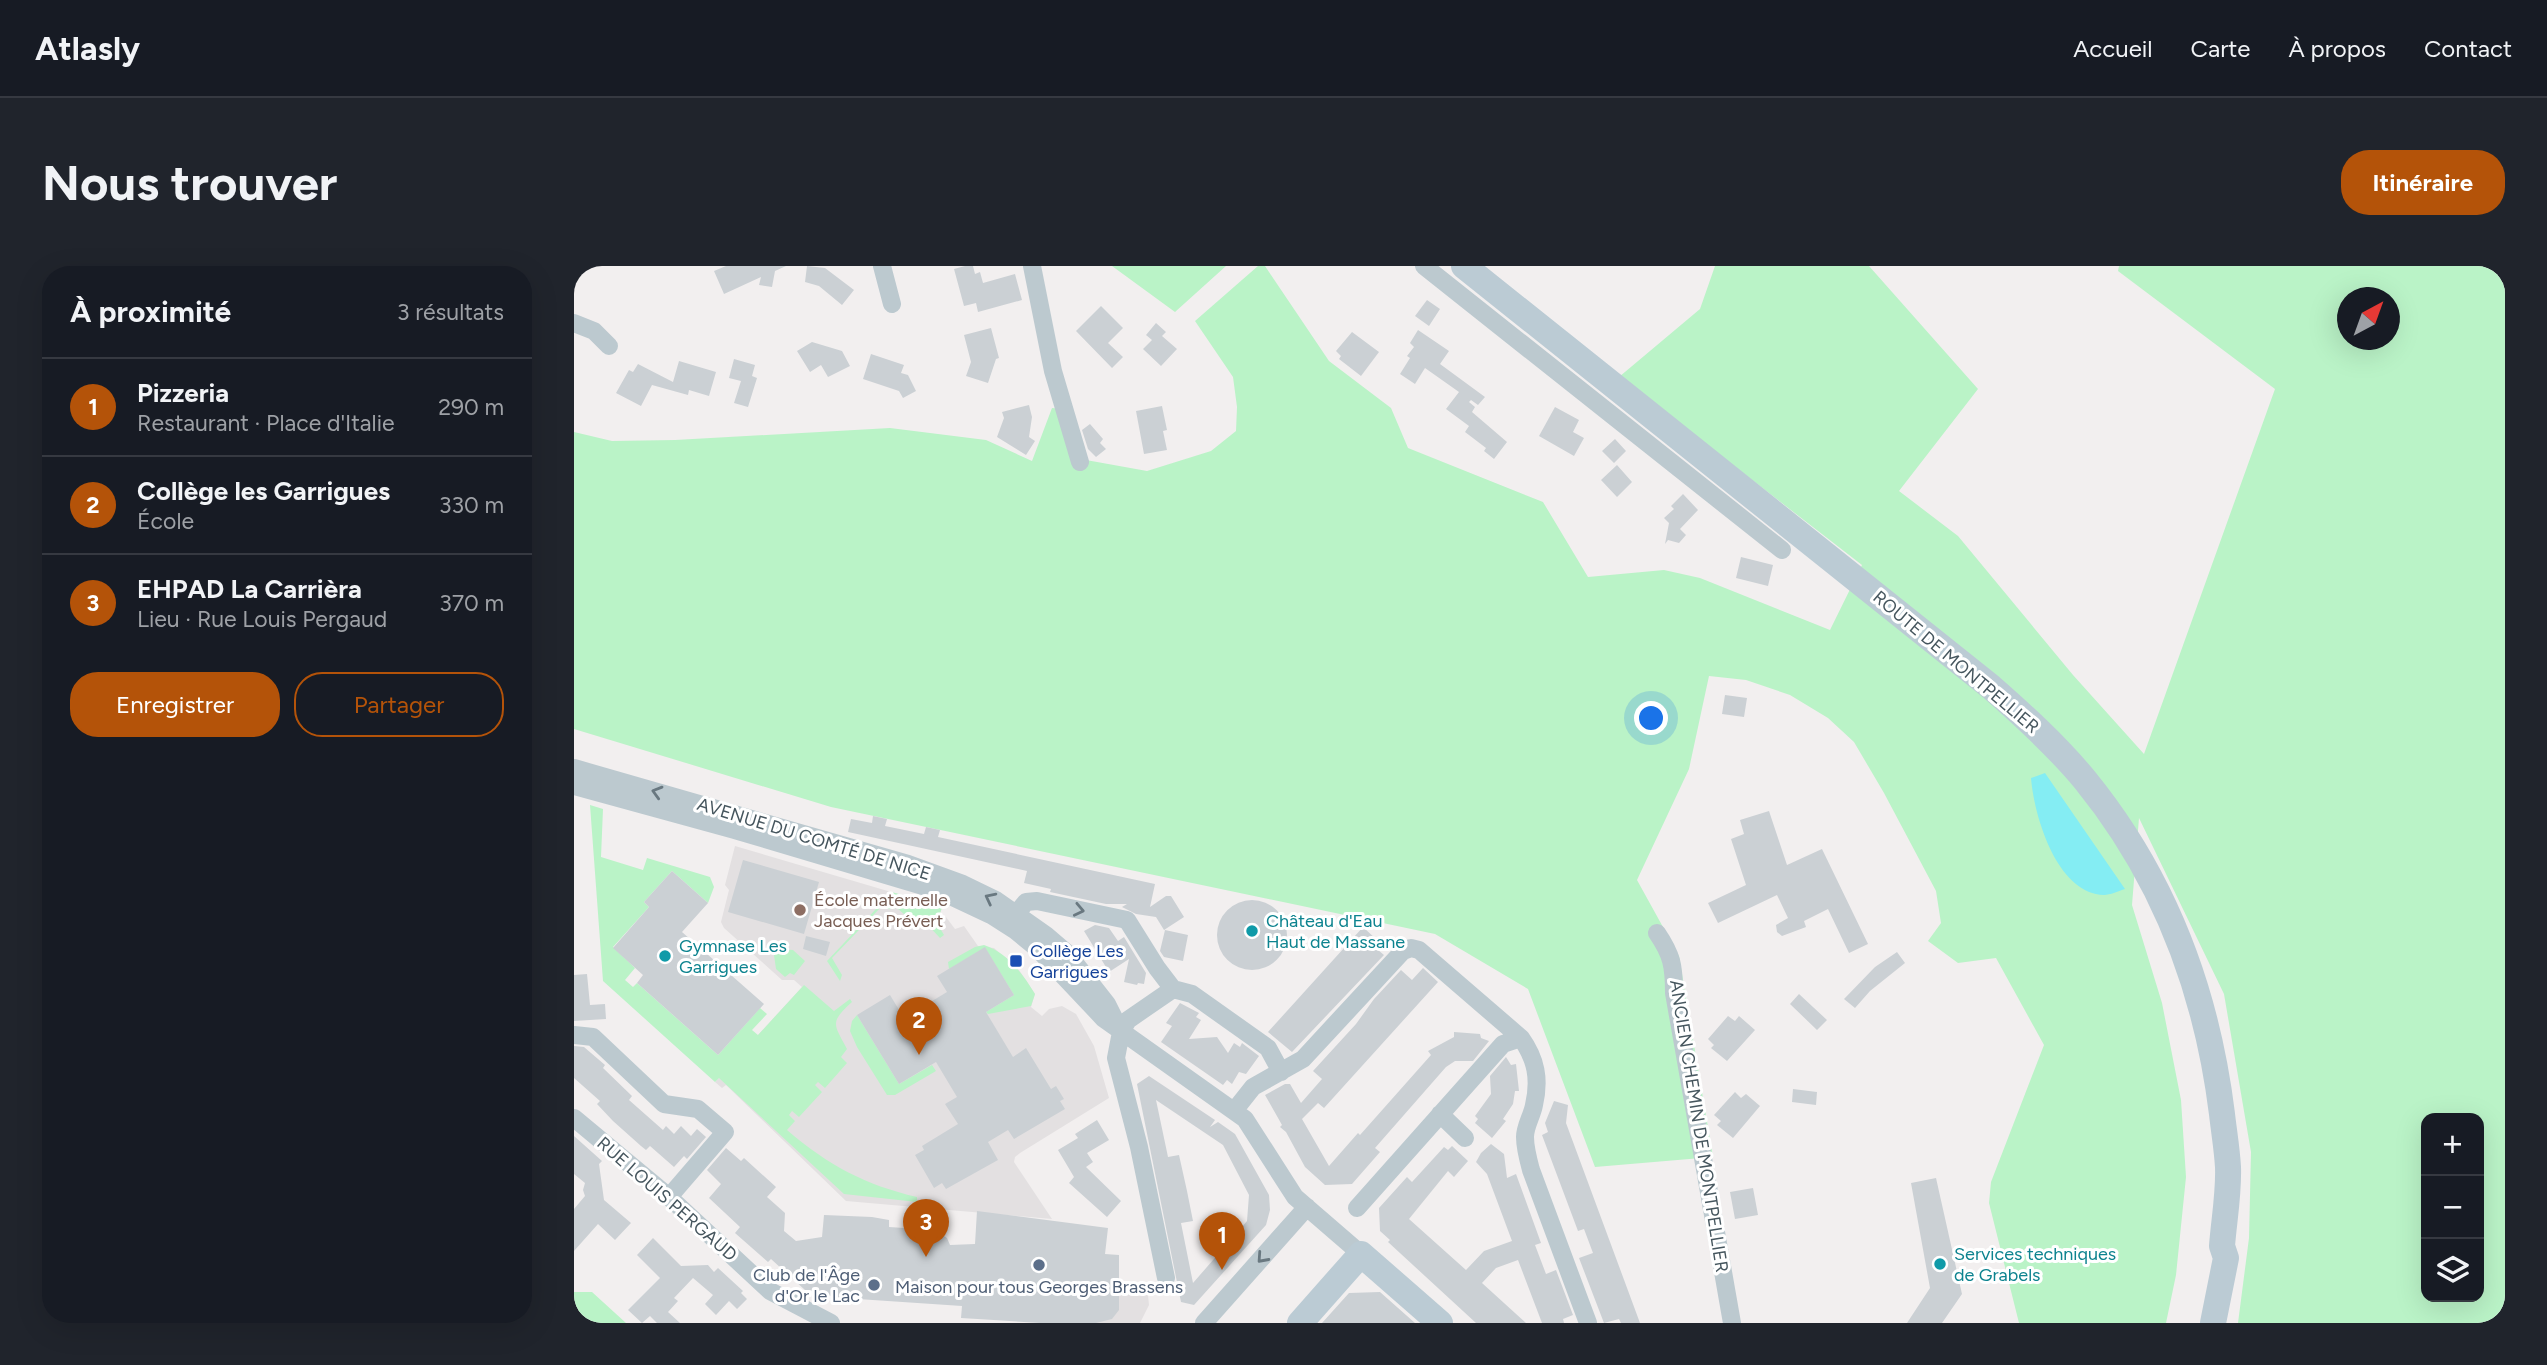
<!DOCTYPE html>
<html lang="fr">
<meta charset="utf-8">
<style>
body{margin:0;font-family:Figtree,sans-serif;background:#20242c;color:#f1f3f6}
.controls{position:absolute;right:21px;bottom:21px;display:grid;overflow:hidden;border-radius:14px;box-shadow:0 7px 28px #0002}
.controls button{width:63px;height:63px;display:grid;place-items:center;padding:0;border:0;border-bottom:2px solid #363941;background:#171b24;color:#f1f3f6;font:35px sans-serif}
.compass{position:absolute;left:1763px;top:21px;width:63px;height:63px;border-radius:50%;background:#171b24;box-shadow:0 7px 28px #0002;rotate:41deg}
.you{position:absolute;left:1078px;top:453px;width:24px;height:24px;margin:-18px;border:5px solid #fff;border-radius:50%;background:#1a73e8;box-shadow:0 0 0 10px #1a73e833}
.badge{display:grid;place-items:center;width:46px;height:46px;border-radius:50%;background:#b45309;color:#fff;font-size:23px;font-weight:700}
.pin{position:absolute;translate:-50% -58px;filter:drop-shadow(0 2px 4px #0008)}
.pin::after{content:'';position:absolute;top:37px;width:24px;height:21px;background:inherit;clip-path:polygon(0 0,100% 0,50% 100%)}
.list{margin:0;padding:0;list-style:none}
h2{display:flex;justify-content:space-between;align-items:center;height:91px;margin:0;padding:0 28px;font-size:30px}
h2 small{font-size:23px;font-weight:400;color:#9ea1a6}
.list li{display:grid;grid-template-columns:46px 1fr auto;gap:21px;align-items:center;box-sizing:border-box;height:98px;padding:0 28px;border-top:2px solid #363941}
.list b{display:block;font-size:26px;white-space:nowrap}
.list p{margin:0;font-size:23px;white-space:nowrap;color:#9ea1a6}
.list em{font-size:23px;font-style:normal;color:#9ea1a6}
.actions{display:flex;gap:14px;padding:21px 28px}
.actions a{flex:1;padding:16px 0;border:2px solid #b45309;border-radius:28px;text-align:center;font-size:24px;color:#b45309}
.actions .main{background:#b45309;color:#fff}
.icon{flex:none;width:38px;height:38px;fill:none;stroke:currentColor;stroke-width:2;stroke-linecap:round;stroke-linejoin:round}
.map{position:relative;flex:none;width:1931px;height:1057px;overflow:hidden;border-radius:28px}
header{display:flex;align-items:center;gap:42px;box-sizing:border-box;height:98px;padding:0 35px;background:#171b24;border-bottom:2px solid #363941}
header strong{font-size:33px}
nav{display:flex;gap:38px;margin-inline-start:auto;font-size:24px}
.intro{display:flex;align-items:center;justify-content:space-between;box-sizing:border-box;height:168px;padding:0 42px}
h1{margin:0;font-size:49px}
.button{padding:18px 32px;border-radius:28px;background:#b45309;color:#fff;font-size:24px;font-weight:700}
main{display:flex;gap:42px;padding:0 42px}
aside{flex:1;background:#171b24;border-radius:28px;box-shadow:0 7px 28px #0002}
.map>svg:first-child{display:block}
.education{fill:#e3e0e1}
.green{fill:#baf3c7;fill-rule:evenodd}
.water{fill:#84edf3}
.building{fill:#cbd0d4;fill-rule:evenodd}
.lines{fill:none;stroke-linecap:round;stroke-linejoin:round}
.street{stroke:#bcc9cf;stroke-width:18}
.secondary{stroke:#bbcbd4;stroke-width:26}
.oneway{stroke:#697880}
.education-dot{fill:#8d6e63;stroke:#fff;stroke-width:2.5}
.culture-dot{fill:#0f9aa8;stroke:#fff;stroke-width:2.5}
.transit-dot{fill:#1a4fb4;stroke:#fff;stroke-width:2.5}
.service-dot{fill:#5c6f8a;stroke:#fff;stroke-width:2.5}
.labels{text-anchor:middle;stroke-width:6;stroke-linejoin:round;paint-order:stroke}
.street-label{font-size:18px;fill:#46565e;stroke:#fff}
.education-label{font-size:18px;fill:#785e54;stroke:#fff;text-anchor:start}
.culture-label{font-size:18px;fill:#0d838f;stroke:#fff;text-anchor:start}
.transit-label{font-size:18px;fill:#164399;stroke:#fff;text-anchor:start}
.service-label{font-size:18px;fill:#4e5e75;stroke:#fff;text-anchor:end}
</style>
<header>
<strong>Atlasly</strong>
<nav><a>Accueil</a><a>Carte</a><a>À propos</a><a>Contact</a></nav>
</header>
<div class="intro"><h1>Nous trouver</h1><a class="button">Itinéraire</a></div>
<main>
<aside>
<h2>À proximité<small>3 résultats</small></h2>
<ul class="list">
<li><span class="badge">1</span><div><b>Pizzeria</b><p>Restaurant · Place d'Italie</p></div><em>290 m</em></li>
<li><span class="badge">2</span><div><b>Collège les Garrigues</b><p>École</p></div><em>330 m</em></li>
<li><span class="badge">3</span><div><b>EHPAD La Carrièra</b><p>Lieu · Rue Louis Pergaud</p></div><em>370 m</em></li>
</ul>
<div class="actions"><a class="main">Enregistrer</a><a>Partager</a></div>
</aside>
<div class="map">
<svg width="1931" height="1057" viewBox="0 0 1931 1057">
<rect width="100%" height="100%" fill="#f2efef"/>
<path class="education" d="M161 580 368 641 366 649 372 651 381 663 390 660 404 680 420 682 445 704 461 728 457 741 468 750 475 743 488 740 502 748 520 780 535 832 446 887 441 891 440 896 478 953 272 935 152 819 148 822 141 816 228 721 220 714H208L150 662 147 656 155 624 151 619Z
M502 1014 573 1020 575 1039 566 1057H503Z"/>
<path class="green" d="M538 0H652L601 46Z
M684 0H691L755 95 817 142 834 182 969 236 1014 311 1090 304 1126 312 1256 364 1288 299 1045 111 1126 43 1141 0H1295L1404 123 1325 225 1384 270 1499 409 1570 488 1701 123 1544 5 1545 0H1931V1057H1664L1675 972 1677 886 1650 728 1565 552 1558 639 1588 737 1607 834 1612 911 1602 1009 1592 1057H1445L1415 937 1417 916 1470 779 1422 692 1384 697 1354 675 1367 657 1362 625 1310 527 1280 476 1254 452 1216 429 1172 414 1135 410 1115 503 1063 614 1105 690 1139 891 1021 901 954 723 861 668 257 541 0 463V166L38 175 101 174 316 162 412 174 458 195 478 142 498 144 512 194 573 205 637 185 662 165 663 141 659 111 621 55ZM1773 32H1815V74H1773ZM1852 852H1905V1031H1852Z
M16 539 29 543 27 591 69 604 73 592 136 611 140 621 134 637 98 605 70 636 75 641 39 681 61 702 51 714 59 721 63 717 144 789 186 742 193 748 178 764 184 769 230 719 260 745 276 733 278 736C255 757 260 758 273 783L267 791 273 797 251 822 244 816 241 819 248 826 225 851 218 845 215 849 221 855 213 864C254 899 291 919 343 931V936L270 928 145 812 141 816 29 715Z
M318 626 368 641 363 657 370 669 366 672 351 656 331 649 323 642 314 643 309 639 258 692 268 709 266 715 253 695Z
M410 679C434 687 449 708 461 728L457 740 414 748 412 746 440 729 411 682 375 703 374 696 401 681Z
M206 683 219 684 231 695 220 709 216 707 211 711 202 703 200 689Z
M283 749 325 818 358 799 362 805 321 829H313L283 781 276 765 278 755Z
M0 1026H18L52 1057H0Z"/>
<path class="water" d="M1471 507 1551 623C1545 625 1536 629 1530 629 1483 628 1460 550 1457 512Z"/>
<path class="building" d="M152 0H212L201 5 198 21 185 19 187 11 150 28 140 5Z
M233 0 251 2 280 24 268 39 245 20 231 16Z
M391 0H399L401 8 406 6 409 17 441 8 448 34 404 46 402 37 390 40 380 3Z
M853 34 866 43 855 60 841 50Z
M527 40 549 62 534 77 549 91 538 102 502 65Z
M582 57 592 66 588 70 603 83 587 100 569 83 578 74 572 69Z
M417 62 425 92 422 93 414 117 392 110 397 96 390 69Z
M844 64 875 85 866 98 911 131 904 139 897 134 895 136 901 141 898 146 933 176 920 193 910 185 912 182 891 166 895 160 872 143 885 126 851 102 841 118 826 108 836 92 833 90 840 81 836 77Z
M778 66 805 86 787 110 765 93 767 90 762 85Z
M238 76 268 85 276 100 254 111 247 99 236 106 223 85Z
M297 88 330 99 327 107 334 109 342 125 329 132 325 125 289 113Z
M160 93 181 99 178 110 183 112 174 141 160 137 167 115 155 112Z
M105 95 142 106 135 130 115 124 114 129 78 119 67 140 42 127 55 104 59 106 64 98 99 116Z
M455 139 458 151 455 171 461 175 452 189 423 171 430 152 428 146Z
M588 140 593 164 589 165 593 184 570 188 562 145Z
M981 141 1005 154 999 166 1010 172 1000 190 965 170Z
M516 158 529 173 526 177 532 183 522 191 514 183 508 164Z
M1041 173 1052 185 1040 197 1028 185Z
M1043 199 1058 216 1043 231 1027 214Z
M1109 228 1124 244 1106 263 1112 269 1105 277 1094 274 1091 278 1095 257 1090 252 1100 243 1097 240Z
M1167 291 1199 299 1194 320 1162 312Z
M1151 429 1173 432 1170 451 1148 448Z
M1195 545 1213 599 1248 583 1294 678 1275 687 1254 643 1230 655 1232 661 1208 670 1203 666 1202 659 1214 652 1203 629 1144 657 1134 637 1172 619 1157 573 1170 568 1166 554Z
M299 550 313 553 311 560 350 568 352 561 366 564 364 571 581 618 576 641 592 630H597L610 651 590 664 582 651 562 648 548 641 553 638H532L476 626 477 623 450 617 453 605 274 566 277 553 298 557Z
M169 594 245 616 230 668 154 646Z
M98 605 134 637 108 666 190 738 144 789 63 717 69 709 39 682 75 641 70 636Z
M643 669a35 35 0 1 1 70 0a35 35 0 1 1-70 0Z
M521 659 535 662 544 675 550 671 572 707 570 718 564 717 563 719 550 716 555 693 535 706 510 665Z
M789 661 803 674 798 679 810 689 718 786 694 766Z
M591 664 614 669 609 695 590 691 586 685Z
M232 670 256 676 252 690 229 683Z
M411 681 440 729 412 746 439 791 452 782 477 823 482 820 490 833 486 835 491 843 440 873 434 864 414 876 424 894 372 923 368 917 360 922 341 889 350 884 348 880 384 858 371 838 383 831 362 796 325 818 283 749 316 729 330 752 373 726 363 710Z
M1323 686 1331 697 1296 725 1281 742 1270 733 1301 701Z
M849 702 864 716 750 842 744 837 728 853 755 900 784 867 786 869 857 789 854 785 880 771V766L906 768 907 772 915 775 899 795H881L872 801 801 882 806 886 778 918 751 919 731 901 712 866 706 861 708 859 691 829 711 818H716L727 837 748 813 739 805 782 758 800 733 827 704 838 714Z
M13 708 16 739 31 738 32 753 0 755V709Z
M1225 728 1253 754 1243 764 1216 738Z
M606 737 625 747 622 751 627 754 615 773 643 771 654 787 660 777 666 781 668 777 685 790 672 808 665 806 658 818 653 814 649 819 587 776 598 760 592 757Z
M1154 750 1161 755 1165 750 1181 764 1153 795 1137 782 1140 779 1134 773Z
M0 780 10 781 31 799 29 802 58 830 55 834 89 864 92 860 100 868 107 860 117 870 123 863 132 871 113 893 110 890 100 901 76 880 72 884 67 880 39 855 23 838 26 835 0 812Z
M932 791 937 799 942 798 945 825H941L939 838 929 853 932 855 918 872 901 857 904 853 901 850 917 828 916 810Z
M575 810 641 854 636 861 644 856 661 868 695 929 696 944 692 959 620 1039 607 1036 563 818ZM582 834 649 879 675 929 673 955 619 1017 607 957 619 955 613 925 605 889 594 891Z
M1219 823 1243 826 1242 839 1218 836Z
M1161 826 1167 832 1172 828 1186 840 1159 872 1143 859 1147 855 1140 849Z
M980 835 994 839 992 857 1066 1057H1047L1045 1053 1030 1057 1005 992 1019 987 1010 963 1004 965 968 869 974 866 971 857Z
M523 854 535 874 513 887 519 896 512 901 547 935 533 951 495 917 500 911 484 884 504 872 501 868Z
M0 870 28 895 25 898 30 934 57 957 41 974 24 958 0 985V943L11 930 9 924 11 917 0 908Z
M917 878 930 888 933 912 942 908 967 977 961 979 972 1008 982 1004 999 1049 989 1053 990 1057H968L944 994 922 1002 908 1017 952 1057H902L814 976 816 974 806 965 805 942 833 911 838 916 870 881 874 884 878 880 894 895 880 911 874 905 835 953 892 1004 910 985 938 975 913 908 902 896 907 887Z
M152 882 167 895 170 892 202 921 193 931 211 947 210 965 222 975 248 971 250 949 298 951 315 954V961L361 964 373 972 376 979 401 978 403 945 534 962 531 988 545 989V1044L538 1053 522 1057H466L387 1052 388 1040 269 1032 252 1029 253 1026 231 1024 197 993 194 996 161 967 166 961 135 932 147 918 133 904Z
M1362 912 1388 1028 1368 1057H1333L1356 1022 1337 917Z
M1179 922 1184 949 1161 953 1156 926Z
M79 972 107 1000 134 999 140 1006 144 1002 169 1025 167 1027 173 1033 163 1043 155 1035 142 1049 131 1038 139 1029 119 1012 100 1032 104 1035 94 1046 106 1057H83L76 1050 68 1057 54 1044 86 1012 63 989Z
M806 1026 841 1057H748L775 1027Z"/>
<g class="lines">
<path class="street" d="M308 0 318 38
M458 0 479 105 506 196
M850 0 1208 284
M0 57 20 65 35 80
M0 502 334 598 389 618 422 634 472 669 493 687 533 738 547 766 542 792 565 881 592 1012
M0 520 161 564 366 625 417 649 442 665 464 683 530 753 671 853 721 931 787 988
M443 647 452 636 463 635 553 654 583 702 599 723 618 728 694 782 707 806
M1083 667C1098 689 1100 700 1100 727L1158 1057
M547 766 554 754 599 723
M0 769 19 771 90 838 124 843 151 866 95 931
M660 845 679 821 729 793 829 685 837 682 845 684 947 772C962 793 966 813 960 839 958 850 951 860 951 871 951 882 954 893 957 904L1014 1057
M866 848 891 872
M0 852 95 931 196 1025 257 1057
M783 942 929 778 947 772
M630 1057 733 941"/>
<path class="secondary" d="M890 0 1417 421C1450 450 1483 480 1511 514 1590 611 1633 726 1648 848 1650 866 1653 883 1654 901 1655 927 1650 954 1648 980L1652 992 1639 1057
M726 1057 787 988 866 1057"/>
</g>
<defs><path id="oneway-chevron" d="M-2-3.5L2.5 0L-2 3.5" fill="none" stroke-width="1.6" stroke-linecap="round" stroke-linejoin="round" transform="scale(1.75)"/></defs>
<g class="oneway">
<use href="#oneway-chevron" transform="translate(83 526) rotate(-164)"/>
<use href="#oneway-chevron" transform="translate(416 632) rotate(-153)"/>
<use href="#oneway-chevron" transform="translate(505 644) rotate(12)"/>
<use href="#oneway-chevron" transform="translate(688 992) rotate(132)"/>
</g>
<circle class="education-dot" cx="226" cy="644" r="7"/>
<g class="culture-dot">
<circle cx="678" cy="665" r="7"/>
<circle cx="91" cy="690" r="7"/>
<circle cx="1366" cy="998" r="7"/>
</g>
<rect class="transit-dot" x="435" y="688" width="14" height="14" rx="3.5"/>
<g class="service-dot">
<circle cx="465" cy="999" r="7"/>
<circle cx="300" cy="1019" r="7"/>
</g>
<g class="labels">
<g class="street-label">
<text transform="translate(1382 396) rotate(40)" y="6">ROUTE DE MONTPELLIER</text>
<text transform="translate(240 573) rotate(17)" y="6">AVENUE DU COMTÉ DE NICE</text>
<text transform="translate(1125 860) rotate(81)" y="6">ANCIEN CHEMIN DE MONTPELLIER</text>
<text transform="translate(93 933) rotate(41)" y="6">RUE LOUIS PERGAUD</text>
</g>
<g class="education-label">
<text x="240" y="640">École maternelle<tspan x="240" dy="21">Jacques Prévert</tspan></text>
</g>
<g class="culture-label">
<text x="692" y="661">Château d'Eau<tspan x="692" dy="21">Haut de Massane</tspan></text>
<text x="105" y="686">Gymnase Les<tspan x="105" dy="21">Garrigues</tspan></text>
<text x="1380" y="994">Services techniques<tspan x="1380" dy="21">de Grabels</tspan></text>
</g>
<g class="transit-label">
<text x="456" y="691">Collège Les<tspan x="456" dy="21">Garrigues</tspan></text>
</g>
<g class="service-label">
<text x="286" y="1015">Club de l'Âge<tspan x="286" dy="21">d'Or le Lac</tspan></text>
<text x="465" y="1027" text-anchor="middle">Maison pour tous Georges Brassens</text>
</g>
</g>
</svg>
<div class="controls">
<button>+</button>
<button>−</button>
<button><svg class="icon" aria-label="layers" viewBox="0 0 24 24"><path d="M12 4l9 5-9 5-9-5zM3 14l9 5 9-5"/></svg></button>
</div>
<svg class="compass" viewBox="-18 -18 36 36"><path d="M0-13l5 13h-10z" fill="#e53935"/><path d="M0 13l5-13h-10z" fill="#9ea1a6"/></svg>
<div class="you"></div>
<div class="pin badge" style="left:648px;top:1004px">1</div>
<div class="pin badge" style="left:345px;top:789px">2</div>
<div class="pin badge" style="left:352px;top:991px">3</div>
</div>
</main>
